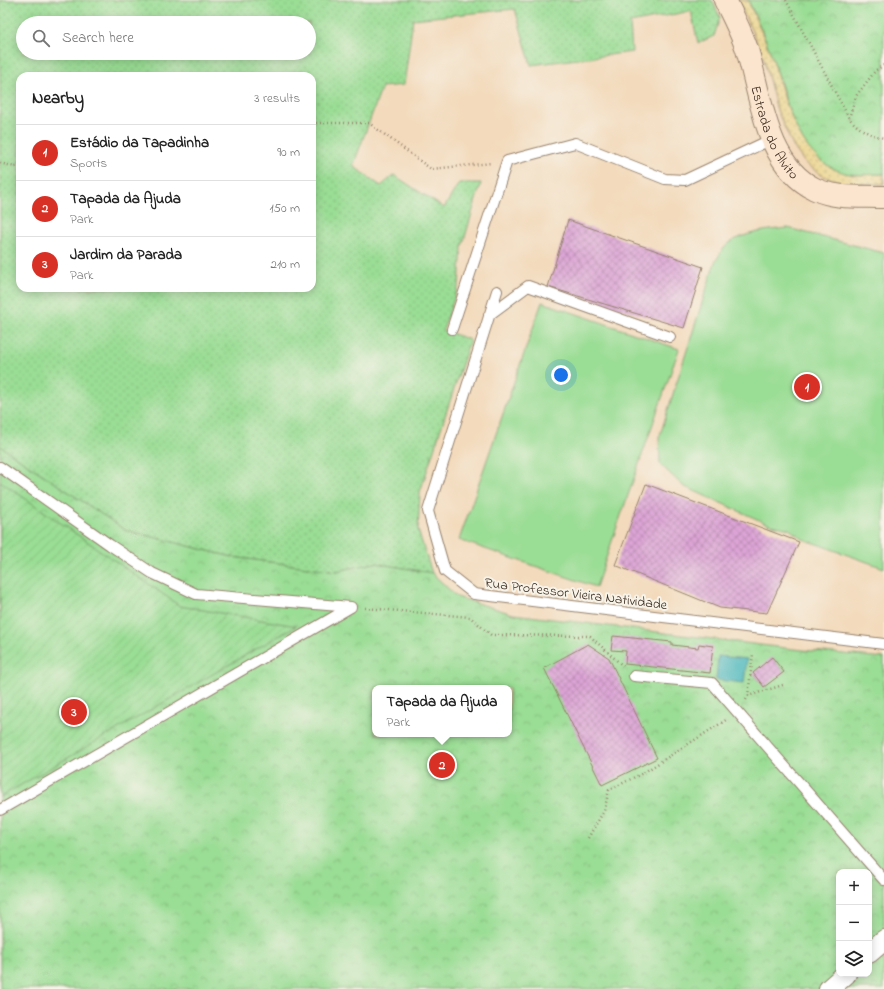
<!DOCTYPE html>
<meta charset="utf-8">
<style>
body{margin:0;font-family:"Indie Flower",sans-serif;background:#f6f6f6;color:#222}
.controls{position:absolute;right:12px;bottom:12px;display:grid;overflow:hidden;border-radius:8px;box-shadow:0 2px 10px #0003}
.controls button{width:36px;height:36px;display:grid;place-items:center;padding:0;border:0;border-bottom:1px solid #e0e0e0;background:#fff;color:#222;font:20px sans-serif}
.you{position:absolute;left:561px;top:375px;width:14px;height:14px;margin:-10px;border:3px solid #fff;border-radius:50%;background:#1a73e8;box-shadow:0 0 0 6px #1a73e833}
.badge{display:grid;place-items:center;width:26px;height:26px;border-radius:50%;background:#d93025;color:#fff;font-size:13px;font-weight:700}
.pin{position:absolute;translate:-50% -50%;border:2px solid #fff;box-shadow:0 1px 4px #0006}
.popup{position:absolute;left:372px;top:685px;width:140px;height:52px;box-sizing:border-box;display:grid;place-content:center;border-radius:8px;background:#fff;filter:drop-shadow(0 1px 3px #0005);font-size:13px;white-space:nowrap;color:#767676}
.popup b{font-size:15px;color:#222}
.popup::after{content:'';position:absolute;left:50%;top:100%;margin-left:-8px;border:8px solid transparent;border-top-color:#fff}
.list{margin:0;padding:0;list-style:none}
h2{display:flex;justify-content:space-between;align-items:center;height:52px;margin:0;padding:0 16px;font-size:17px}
h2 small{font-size:13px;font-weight:400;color:#767676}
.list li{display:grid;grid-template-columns:26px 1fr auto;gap:12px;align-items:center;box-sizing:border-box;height:56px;padding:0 16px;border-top:1px solid #e0e0e0}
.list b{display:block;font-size:15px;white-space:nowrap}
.list p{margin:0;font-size:13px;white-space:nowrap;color:#767676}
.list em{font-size:13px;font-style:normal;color:#767676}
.icon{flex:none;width:22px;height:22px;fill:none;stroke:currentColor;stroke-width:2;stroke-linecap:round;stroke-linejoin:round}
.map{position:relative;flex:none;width:884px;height:989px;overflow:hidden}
.search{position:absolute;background:#fff;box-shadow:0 2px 10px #0003;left:16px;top:16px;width:300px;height:44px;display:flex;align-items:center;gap:10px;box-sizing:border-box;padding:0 14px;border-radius:22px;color:#767676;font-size:15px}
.panel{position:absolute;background:#fff;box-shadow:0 2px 10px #0003;left:16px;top:72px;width:300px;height:220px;border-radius:12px}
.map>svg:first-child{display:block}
.grass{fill:url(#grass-dots);stroke:#6a8459;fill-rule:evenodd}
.sand{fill:url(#sand-dots);stroke:#94825e}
.park{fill:url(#park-crowns);stroke:#6a8459;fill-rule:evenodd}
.garden{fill:url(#garden-furrows);stroke:#6a8459}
.pitch{fill:#9add94;stroke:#6a8459}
.water{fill:#45b5bb;stroke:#40706c}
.building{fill:url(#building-cross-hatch)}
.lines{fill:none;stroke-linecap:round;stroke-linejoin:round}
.lane-casing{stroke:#97826d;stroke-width:12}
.street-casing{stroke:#97826d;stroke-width:22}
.secondary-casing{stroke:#97826d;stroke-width:24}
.path{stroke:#97826d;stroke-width:2.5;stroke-dasharray:1 3;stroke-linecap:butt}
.lane{stroke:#fff;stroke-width:10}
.street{stroke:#fff;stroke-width:20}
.secondary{stroke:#fbe5cf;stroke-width:22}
.labels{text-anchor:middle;stroke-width:4;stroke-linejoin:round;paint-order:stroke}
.street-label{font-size:14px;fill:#3b2a1e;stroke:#f7f3e8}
</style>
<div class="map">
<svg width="884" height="989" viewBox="0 0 884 989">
<defs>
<pattern id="grass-dots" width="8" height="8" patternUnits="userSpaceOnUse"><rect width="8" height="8" fill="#9add94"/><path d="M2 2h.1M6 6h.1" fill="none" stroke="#86be7f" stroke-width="1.8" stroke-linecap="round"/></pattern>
<pattern id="sand-dots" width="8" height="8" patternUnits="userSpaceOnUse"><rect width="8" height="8" fill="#eeda9e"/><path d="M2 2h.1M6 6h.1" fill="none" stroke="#cdbb88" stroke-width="1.8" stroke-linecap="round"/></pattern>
<pattern id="park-crowns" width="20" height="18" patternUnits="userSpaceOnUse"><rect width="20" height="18" fill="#9add94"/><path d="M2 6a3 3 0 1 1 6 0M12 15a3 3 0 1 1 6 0" fill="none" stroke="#86be7f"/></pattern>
<pattern id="garden-furrows" width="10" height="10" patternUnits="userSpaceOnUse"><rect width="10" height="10" fill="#9add94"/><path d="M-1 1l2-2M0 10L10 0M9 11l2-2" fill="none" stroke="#86be7f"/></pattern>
<pattern id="building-cross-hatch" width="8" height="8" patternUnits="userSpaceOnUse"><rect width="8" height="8" fill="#dca4d5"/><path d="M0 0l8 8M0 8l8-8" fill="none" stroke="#b486ac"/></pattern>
</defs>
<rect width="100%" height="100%" fill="#f7f3e8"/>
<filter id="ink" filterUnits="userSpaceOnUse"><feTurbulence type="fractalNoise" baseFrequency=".025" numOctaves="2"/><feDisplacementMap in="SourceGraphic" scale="8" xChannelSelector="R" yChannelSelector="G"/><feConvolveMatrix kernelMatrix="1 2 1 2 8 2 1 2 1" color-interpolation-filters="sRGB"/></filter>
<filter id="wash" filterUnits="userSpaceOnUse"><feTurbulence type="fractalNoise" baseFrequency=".012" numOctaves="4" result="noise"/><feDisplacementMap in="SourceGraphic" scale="16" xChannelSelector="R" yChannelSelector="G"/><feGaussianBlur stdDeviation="0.9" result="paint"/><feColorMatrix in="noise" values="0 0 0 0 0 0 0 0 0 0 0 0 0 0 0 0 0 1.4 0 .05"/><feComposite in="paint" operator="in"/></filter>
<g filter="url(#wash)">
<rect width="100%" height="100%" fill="#f3dabc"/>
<path class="grass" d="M0 0H712L720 17 714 36 698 43 691 11 630 23 632 52 531 65 515 9 413 19 404 85 382 87 353 166 381 186 394 175 444 208 459 183H481L462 247 459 285 443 330 470 340 420 492 418 530 432 573 375 563 337 571 232 557 125 530 0 446ZM23 23H309V53H23ZM20 76H312V288H20Z"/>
<path class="sand" d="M738 0H748L750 5 772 56 785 100 795 125 805 143 852 175 884 174V184L844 183 823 176 805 163 793 146 777 110 763 56Z"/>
<path class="park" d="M748 0H884V174C869 174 853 177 839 171 796 154 789 106 776 68 768 45 759 22 748 0Z
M0 446 125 530 232 557 337 571 375 563 432 573 457 597 513 614 793 649 884 658V989H0ZM375 688H509V734H375ZM839 872H869V974H839Z"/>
<path class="garden" d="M0 481 180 606 296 626 0 797Z"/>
<path class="pitch" d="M788 228 884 253V568L803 539 789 529 768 524 683 486 660 464 659 438 715 262C719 256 723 248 728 244 744 232 769 230 788 228Z
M542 302 679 349 596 587 459 540Z"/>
<path class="water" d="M718 656 747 659 744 683 716 680Z"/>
<g id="blocks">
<path class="building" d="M568 220 703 267 684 328 548 287Z
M646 484 799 542 767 613 720 608 615 565Z
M613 636 672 642V645L698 648 699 644 713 646 710 673 625 664 626 651 611 650Z
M588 644 609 658 657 758 602 785 544 668Z
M772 657 784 672 764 687 753 673Z"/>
</g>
</g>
<g filter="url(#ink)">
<use href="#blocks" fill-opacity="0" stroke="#97826d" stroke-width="1"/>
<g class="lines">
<defs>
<path id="lane" d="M497 291 428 511 445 571 474 594 884 644
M489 315 528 286 670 337
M452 329 507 161 575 143 665 179 685 180 772 139
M0 467 110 545 152 573 196 594 351 607 0 810
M634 676 712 683 884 880"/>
<path id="street" d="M869 953 884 940
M829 989 846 974"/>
<g id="secondary">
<path id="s1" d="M725 0C733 17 743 35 748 53 761 98 767 166 815 189 836 199 861 196 884 197"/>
</g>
</defs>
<use href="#lane" class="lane-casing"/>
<use href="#street" class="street-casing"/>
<use href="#secondary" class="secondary-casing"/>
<path class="path" d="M786 0 849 118C858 129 870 135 884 138
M849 118 856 96 876 70 884 65
M312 123H369L431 169 492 163
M0 163 15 167 20 166
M365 608 470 617 491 635 590 636 624 667
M748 696 753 654
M746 700 748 696 783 685
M588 838 604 811 609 790 643 773 726 720"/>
<use href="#lane" class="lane"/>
<use href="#street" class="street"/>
<use href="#secondary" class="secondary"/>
</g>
</g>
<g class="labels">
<g class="street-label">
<text dy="5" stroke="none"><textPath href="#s1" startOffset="142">Estrada do Alvito</textPath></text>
<text transform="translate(576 593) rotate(7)" y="5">Rua Professor Vieira Natividade</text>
</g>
</g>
</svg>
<div class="controls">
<button>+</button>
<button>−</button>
<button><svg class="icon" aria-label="layers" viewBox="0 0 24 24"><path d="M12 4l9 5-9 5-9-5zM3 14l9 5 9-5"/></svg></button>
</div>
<div class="you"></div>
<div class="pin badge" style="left:807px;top:387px">1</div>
<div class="pin badge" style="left:442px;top:765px">2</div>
<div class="popup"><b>Tapada da Ajuda</b>Park</div>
<div class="pin badge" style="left:74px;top:712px">3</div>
<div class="search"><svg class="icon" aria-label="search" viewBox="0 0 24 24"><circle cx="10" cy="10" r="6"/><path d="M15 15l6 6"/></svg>Search here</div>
<section class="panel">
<h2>Nearby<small>3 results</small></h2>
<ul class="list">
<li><span class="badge">1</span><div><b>Estádio da Tapadinha</b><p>Sports</p></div><em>90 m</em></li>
<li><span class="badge">2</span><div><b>Tapada da Ajuda</b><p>Park</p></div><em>150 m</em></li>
<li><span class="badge">3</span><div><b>Jardim da Parada</b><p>Park</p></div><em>210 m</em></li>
</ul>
</section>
</div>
